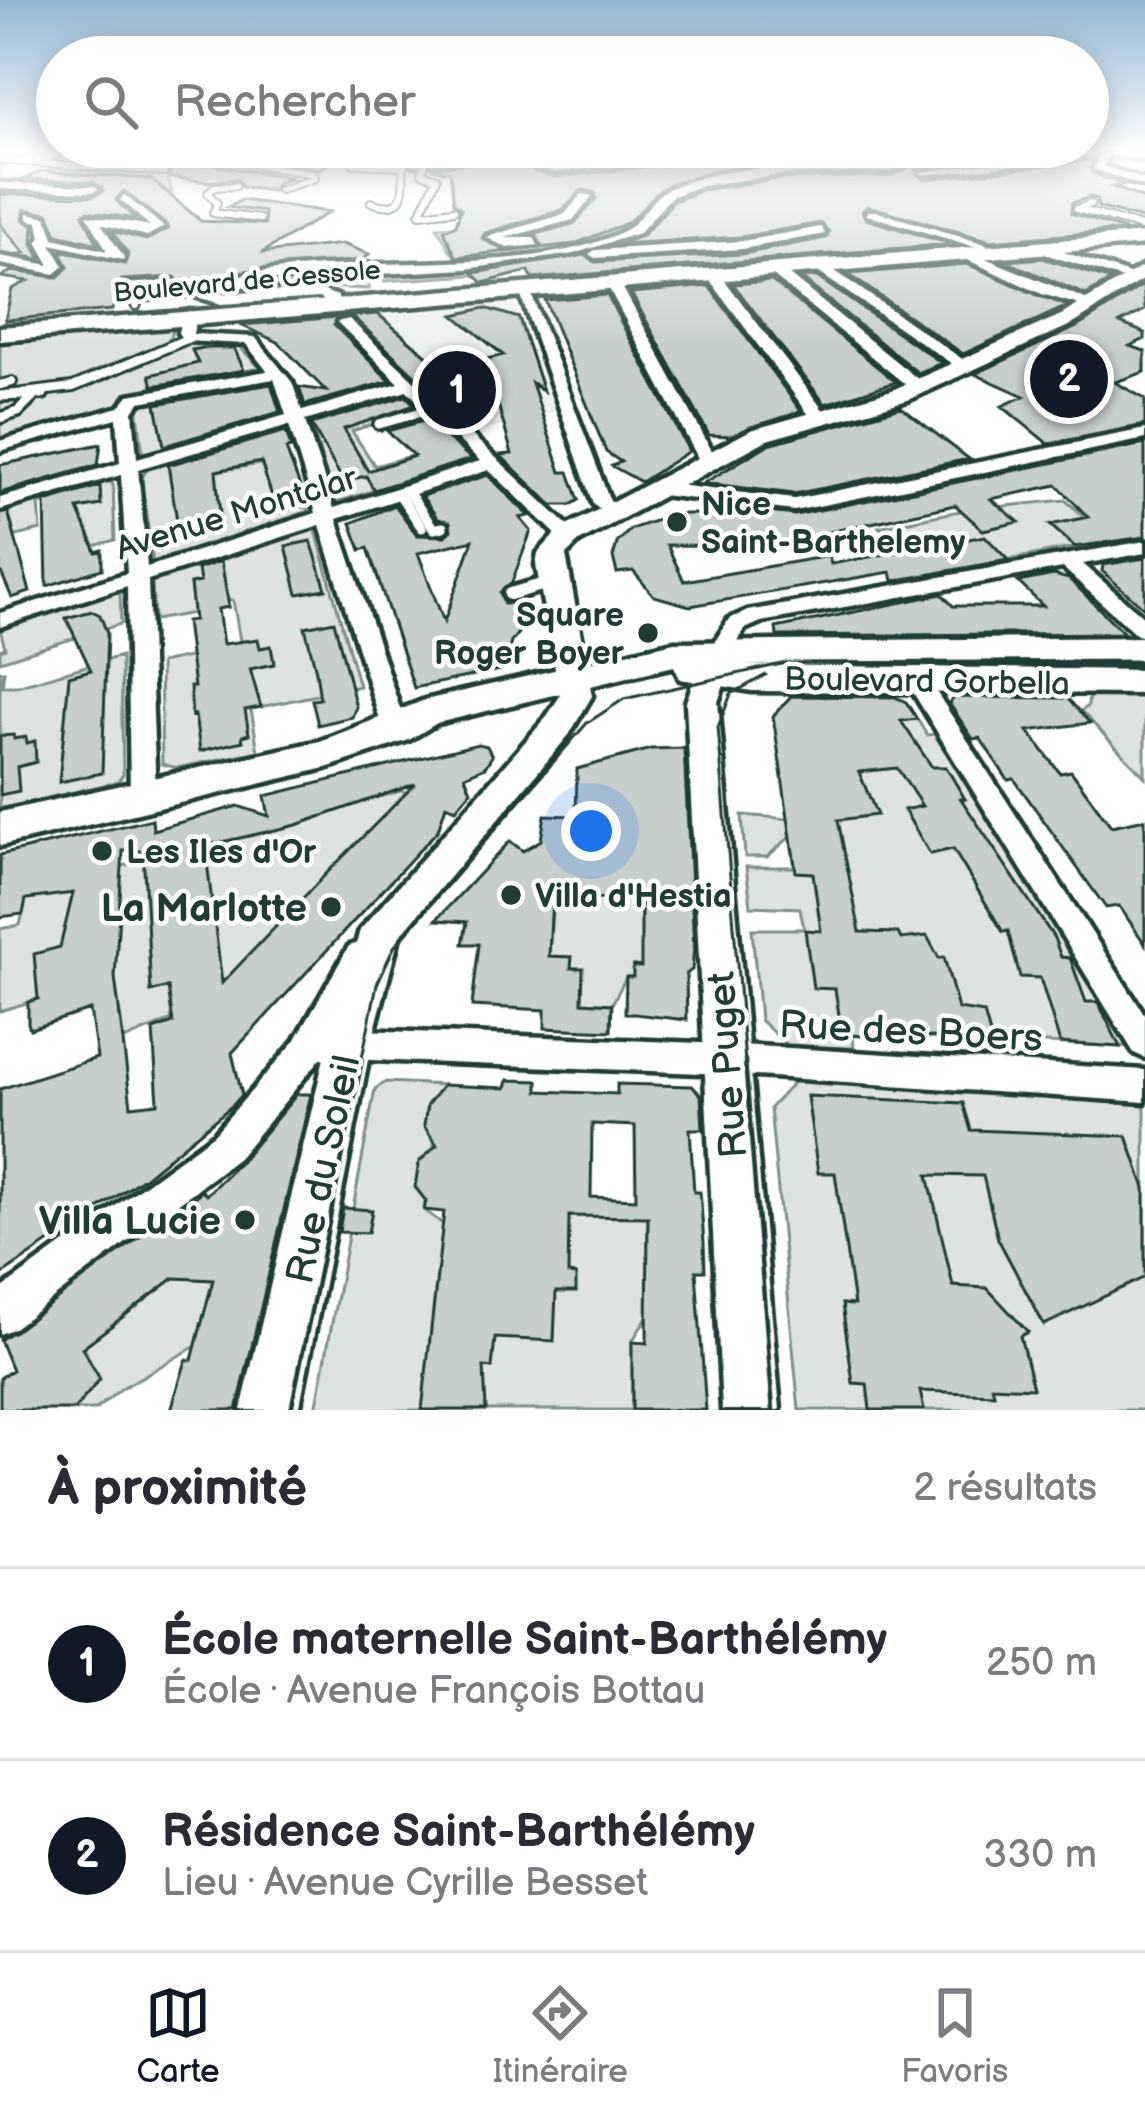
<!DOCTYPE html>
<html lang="fr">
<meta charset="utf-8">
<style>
body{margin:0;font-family:"Balsamiq Sans",sans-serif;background:#f7f7f7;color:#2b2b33}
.you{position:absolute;left:591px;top:831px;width:42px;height:42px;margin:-30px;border:9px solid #fff;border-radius:50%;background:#1a73e8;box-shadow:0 0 0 18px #1a73e833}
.badge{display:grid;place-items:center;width:78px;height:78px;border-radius:50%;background:#111827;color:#fff;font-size:39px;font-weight:700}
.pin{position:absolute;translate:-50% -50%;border:6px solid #fff;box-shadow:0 3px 12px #0006}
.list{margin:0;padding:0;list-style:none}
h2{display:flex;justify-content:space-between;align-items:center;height:156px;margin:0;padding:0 48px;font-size:51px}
h2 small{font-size:39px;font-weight:400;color:#7c7c81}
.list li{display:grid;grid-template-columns:78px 1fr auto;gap:36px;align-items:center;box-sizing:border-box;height:192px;padding:0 48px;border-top:3px solid #e1e1e2}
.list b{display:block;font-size:45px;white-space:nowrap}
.list p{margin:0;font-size:39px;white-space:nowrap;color:#7c7c81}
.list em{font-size:39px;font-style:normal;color:#7c7c81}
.icon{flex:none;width:66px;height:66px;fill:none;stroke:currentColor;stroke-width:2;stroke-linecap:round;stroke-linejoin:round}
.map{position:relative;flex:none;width:1145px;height:1410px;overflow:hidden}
.search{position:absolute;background:#fff;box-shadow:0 6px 30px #0003;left:36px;right:36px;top:36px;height:132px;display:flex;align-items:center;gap:30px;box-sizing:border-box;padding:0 42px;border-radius:66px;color:#7c7c81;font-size:45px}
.sheet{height:540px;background:#fff}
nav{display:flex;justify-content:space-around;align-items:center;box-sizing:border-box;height:168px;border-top:3px solid #e1e1e2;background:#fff;font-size:33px;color:#7c7c81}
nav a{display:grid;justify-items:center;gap:6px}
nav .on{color:#111827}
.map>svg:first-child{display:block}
.built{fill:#eef1f0}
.green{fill:#dee3e2;stroke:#7e908b;stroke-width:3}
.building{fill:#c7cfcc;stroke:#1f3d34;stroke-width:3;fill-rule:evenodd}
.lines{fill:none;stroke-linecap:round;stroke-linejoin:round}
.lane-far3-casing{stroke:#1f3d34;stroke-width:10}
.lane-far2-casing{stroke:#1f3d34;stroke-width:14}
.lane-far1-casing{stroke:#1f3d34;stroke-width:16}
.lane-casing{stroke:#1f3d34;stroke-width:21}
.street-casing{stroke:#1f3d34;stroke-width:9}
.secondary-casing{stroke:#1f3d34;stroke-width:9}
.primary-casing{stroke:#1f3d34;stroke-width:9}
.lane-far3{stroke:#fff;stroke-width:6}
.lane-far2{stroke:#fff;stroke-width:8}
.lane-far1{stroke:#fff;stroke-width:9}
.lane{stroke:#fff;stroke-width:12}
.street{fill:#fff;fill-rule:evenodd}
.secondary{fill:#fff;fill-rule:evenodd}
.primary{fill:#fff;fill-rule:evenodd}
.tram-far1{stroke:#1f3d34;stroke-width:3}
.tram{stroke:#1f3d34;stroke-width:4.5}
.poi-dot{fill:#1f3d34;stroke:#fff;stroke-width:4.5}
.labels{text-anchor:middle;stroke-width:9;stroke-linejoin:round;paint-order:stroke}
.far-street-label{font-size:27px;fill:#1f3d34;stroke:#fff}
.poi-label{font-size:33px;font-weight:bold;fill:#1f3d34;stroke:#fff;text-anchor:start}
.street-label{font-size:33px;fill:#1f3d34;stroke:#fff}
.near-poi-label{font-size:39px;font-weight:bold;fill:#1f3d34;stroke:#fff;text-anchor:end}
.near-street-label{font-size:39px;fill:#1f3d34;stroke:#fff}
</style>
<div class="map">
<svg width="1145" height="1410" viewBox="0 0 1145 1410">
<rect width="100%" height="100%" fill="#fff"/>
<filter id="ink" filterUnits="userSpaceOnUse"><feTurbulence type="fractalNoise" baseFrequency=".00833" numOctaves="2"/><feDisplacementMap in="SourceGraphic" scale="24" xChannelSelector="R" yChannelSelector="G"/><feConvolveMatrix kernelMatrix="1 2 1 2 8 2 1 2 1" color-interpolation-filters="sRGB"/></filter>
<g filter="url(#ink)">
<path class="built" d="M499 298 515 303 557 411 477 433 349 310Z"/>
<path class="green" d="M681 157 717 158 723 173 668 189 636 220 521 242 496 239 577 216 597 192 576 196 582 199 570 213 489 235 493 247 452 253 437 227 503 222 543 175Z
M0 162 167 175 172 192 119 198 141 216C119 221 103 215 82 219L107 244 110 255 52 238 43 211H22L19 216 38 219 39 240 54 266 44 270 0 256V188L97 189 0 184Z
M744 247 750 252 712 259 369 282V289L258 285 314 277Z
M145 326H173L170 338 186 344 235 342 260 368 136 392 110 410 0 440V420L32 408 0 414V341Z
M220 389 225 404 240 401 262 422 143 455 137 405Z
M402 394 417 410 352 431 375 466 452 444 467 460 335 503 311 424Z
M188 458 205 473 268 463 277 497 312 510 153 563 141 478 150 466Z
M109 481 113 484 115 540 94 546 85 524 75 520V510L101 505 99 484 39 504 41 530 0 540V530H13L9 515 0 516V513Z
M1065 500 1089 520 1051 525 1075 547 1008 560 985 536 904 551 879 527 965 510Z
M315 527 359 686 251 709 258 751 177 768 162 764 160 663 241 646 233 600H225L219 583 225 582 223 570 200 574V582L190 585 193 606 222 608 154 620 152 580Z
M120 591 121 624 0 661V650L5 648 0 629Z
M121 656 123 775 117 782 0 809V671H4L2 686H17Z
M1145 695V777L1081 711 1088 706 1089 696Z
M833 714 917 719 927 735 934 734 1138 1047 853 1035 854 1048 788 1046 760 1020 752 929H804L800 908 751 906 746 867H795L790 837 767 857H745L742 815 789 819Z
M401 791 416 796 220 1000 124 1040 114 977 0 1011V929L20 925 26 899 73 893 66 925 119 867Z
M554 875 639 900 647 967 633 966V977H626L612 1004 582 1002 571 967 564 960 549 959Z
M386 1082 443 1085 424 1210 443 1224H507L548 1196 648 1212V1315L632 1342V1410H316L375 1089Z
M794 1082 1145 1096V1410H799L770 1108Z
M186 1269 213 1280 196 1346 122 1388 95 1410H63L91 1364 84 1346Z"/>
<path class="building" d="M146 151H164L207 164 292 178 277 183 273 191 243 187 237 179 208 182 169 177 171 170 165 165 110 161Z
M279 151 283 155 334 161 319 169 224 152Z
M522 151H579L530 165 533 171 556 177 705 160 795 162 721 169 669 184 627 223 575 244 456 257 444 230 456 225 461 208 454 203 450 172 433 168 519 155ZM583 190 595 193 596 199 574 224 536 234 541 248 507 252 482 238 485 233 562 210Z
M901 151H999L1013 155 915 169 925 179 1092 160V173L1125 185 1113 187 1145 199V220L1098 207 1097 199 1090 197 1072 203 1071 213 1125 230 991 241 867 206 862 211 866 219 951 244 532 279 529 271 483 283 473 273 585 255 595 262 742 254 826 238 829 232 820 223 741 237 619 244 642 236 674 201 701 190 779 179 889 176 920 163 917 157Z
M41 171 151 179 201 221 265 224 264 212 228 207 242 200 329 212 262 253 343 244 369 254 363 260 234 272 189 291V298L144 302V295L177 291 180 283 175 277 122 280 115 289 128 303 114 305 112 310 5 320 12 289 28 281 1 277 12 271 58 277 68 267 60 251 125 264 128 254 112 231 146 240 168 229 124 191 116 200 135 219 88 211 83 214 98 244 57 234 48 213 25 210 23 219 34 226 33 244 41 259 17 255 25 253 0 224V194L93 196 103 191 93 182 25 179Z
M1043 258 1111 280 1086 295 1005 261Z
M967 264 1067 306 963 354 848 274Z
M817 277 942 363 918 373 801 278Z
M772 281 896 382 825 404 733 284Z
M1143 285 1145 310 1120 323 1145 333V339L1130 346 1145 351V372L1115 382 1145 399V425L1048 444 1002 406 1024 396 975 374 1077 327Z
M709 286 801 411 730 436 709 435 631 293Z
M607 295 689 451 641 482 612 466 621 462 606 452 545 300Z
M485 308 519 318 543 391 532 383 561 472H569L579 500 571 505H552L500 455 512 454 497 401 454 412 352 316 378 314 444 370 503 355 454 315Z
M338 317 334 325 390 381 305 405 299 387 326 391 278 342 240 325Z
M204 348H234L244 370 153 386 150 375 198 363 192 350Z
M271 384 280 412 164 446 156 404Z
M406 396 415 405 344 429 368 471 414 456 387 431 427 420 471 459 374 490 366 476 343 481 311 424Z
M901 407 969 459 794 494 704 483 769 444Z
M286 431 291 448 286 449 307 505 277 512 261 462 216 471 221 524 179 533 168 465Z
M101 444 98 465 0 493V465Z
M1145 444V537L1075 547 1050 525 1088 517 1057 485 991 499 1019 522 983 530 955 505 825 533 828 547 667 545 684 581 829 556 831 564 985 536 1008 560 893 581 891 572 690 606 654 596 633 571 617 573 613 557 617 543 631 529 674 514H727L722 507 795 515Z
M488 475 529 516 520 518 531 531 512 582 500 593 504 604 525 601 529 619 511 642 505 669 414 688 368 548 361 550 351 523 395 505 417 535 445 536 451 531 450 522 438 519 422 496ZM473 540 444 622 418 553Z
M100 486 101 505 78 509 96 552 102 550V569L47 586 45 502Z
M8 512 30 592 12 598 0 570V514Z
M311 541 326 589 298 594 286 546Z
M1145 558V609L1102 571 1103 565Z
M221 561 229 607 218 609 223 644 258 639 260 648 271 646 274 664 250 669 261 707 245 710 249 734 242 736 243 741 200 751 195 715 192 716 190 687H194L186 621 194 620 190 584 200 582 198 569Z
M1054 575 1069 579 1124 633 777 636 776 628 942 594 953 606H1043L1018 582Z
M92 611 100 615 107 633 102 773 59 782 69 676 91 670 66 618Z
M334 621 356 707 352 717 318 725 312 700 320 699 316 671 305 627Z
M791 696 895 697 906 702 917 719 901 721 932 767H946L965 799H961L1054 938 1061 957 1070 958 1086 1002H1098L1120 1047 1060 1043 1040 978 1020 977 1008 931 1003 932 953 849 930 854 904 810 922 806 897 768 859 772 877 815 838 820 860 932 898 933 901 939 927 936 939 958 944 957 958 1009 984 1013 991 1038 917 1037 918 1042 842 1034 835 989 813 988 805 930 821 931 813 873 796 872 773 716Z
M954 697 1067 698 1090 723 1028 731 1060 773 1071 771 1111 826 1145 819V944L1119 906 1106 908 1014 779 1008 780 980 738 973 739 949 703Z
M14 735V739L26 737 27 743 35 741 36 762 17 767 19 791 0 795V736Z
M478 744 487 746 492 756 485 767 465 776 471 791 456 809 446 805 438 830 232 1053 242 1095 233 1105 145 1177 0 1276V1089L97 1058 90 1010 30 1029 28 1023V1002L38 999 34 954 60 947 73 893 26 899 23 914 0 917V855L152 819 153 830 238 806 269 816 265 796ZM415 784 323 877 222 983 205 846 297 825ZM123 851H143L151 992 168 987 173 1023 153 1030 158 1103 131 1106 115 977Z
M684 748 694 947 692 970 686 974 687 1020 625 1013 626 977H633V966L641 967V901L552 897 549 956 572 957 571 968H583L582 1002 612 1004 611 1031 545 1028V1010L472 1006 479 944H463L467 922 436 920 510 841 523 851 541 840 545 815 576 816 577 769 651 749Z
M508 1080 538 1081V1091L617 1094V1084L692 1086 701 1095 703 1129H690L694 1192H700L704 1242 705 1271H696L706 1410H632V1342L647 1343 648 1217 569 1216 568 1274 576 1275V1292H556L554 1341 495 1338 492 1368 484 1367 486 1410H422L444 1212 424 1210 426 1201 415 1187 419 1162 437 1145 424 1126 427 1105 443 1085 506 1088ZM592 1124 635 1126 636 1199 591 1197Z
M297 1094H311L237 1410H171L186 1360H192L213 1280 174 1278 82 1348 100 1379 74 1410H0V1378L12 1370 0 1340 202 1191 206 1195 241 1161Z
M807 1096 963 1103 971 1130 1127 1136 1145 1188V1277L1044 1325 998 1239 983 1176 928 1175 953 1286 987 1288 1028 1332 1020 1336 1033 1388 992 1386 994 1394 920 1391 924 1410H870L867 1384 853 1383 842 1304 854 1305 835 1173H818Z
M343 1208 372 1210 368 1233 339 1232Z"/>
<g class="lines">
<defs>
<path id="lane-far3" d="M216 151 208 157 314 174 315 178 280 190
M39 158 57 155 43 151
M358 158 354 164 403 166C405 193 404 214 371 202
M0 160 164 172
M398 160 419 151
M426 160 422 173 437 178 420 214 454 210
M236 186 214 187 208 193 217 203 213 213 260 219
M1091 204 1077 209 1145 228"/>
<path id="lane-far2" d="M136 305V296L123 288 172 285
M0 385 12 382
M0 396 73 387 189 338"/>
<path id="lane-far1" d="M0 396 43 394
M0 418 18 412 32 398
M379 424 432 409
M407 490 434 529 443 527
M398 493 422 528"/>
<path id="lane" d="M510 594 552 582"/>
<path id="street" d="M597 151H615L554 167 689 151 893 153 916 161 889 172 779 175 700 186 671 197 639 233 573 254 466 269 274 280 210 294 321 290 338 296V304L331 308 321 298 221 304 191 295C230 263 363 265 415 263 477 261 568 260 623 231 643 221 649 197 670 188 736 160 818 168 888 166L900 161 705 155 555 173 534 167Z
M1078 151 1145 154V160L1109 155 1103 166 1145 180V187L1093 169 1099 155 924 175 919 172Z
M0 183 93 186 99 189 93 192 0 189Z
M582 194 592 196 573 220 504 238H534L538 245 507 248 486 237 565 214Z
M124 195 164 227 147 236 101 224 124 257 123 260 51 244 64 266 55 274 0 264V256L50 265 37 242 41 238 38 222 28 219V213L47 217 54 238 107 251 87 215 150 226 120 200Z
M867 211H875L989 245 979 248 867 215Z
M821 227 825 234 742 249 595 258 589 254 595 250 742 241Z
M1032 244H1040L1138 277 1126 280 1032 250Z
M963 249 1100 305 1093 309 1042 294 959 256 957 253Z
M812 262H822L971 365 958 368 812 268Z
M767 265H777L924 384V390H912L767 271Z
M707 270H717L824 411V419H812L707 276Z
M607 278 619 281 717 460 714 464H702L699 460 605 281Z
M517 285 529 288 610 501 623 509V517H609L593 504Z
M189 311 196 315 193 334 255 337 292 382 302 411 399 383 337 322 349 319 579 536 569 542 562 540 489 470 337 519 407 730 395 738 383 730 320 525 148 580 156 795 152 802H134L130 795 127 586 0 627V613L127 573 121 475 0 510V498L120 463 117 418 0 451V441L119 407 129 395 267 371 246 344 184 341 178 333 182 315ZM274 379 286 415 137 458 133 411 140 402ZM407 391 480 461 334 508 305 421ZM289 425 316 513 147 567 138 469Z
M1145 429V439L794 511 661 495 652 489 661 483 794 499Z
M1145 541V553L1083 564 1145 618V637L1137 635 1063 568 761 622 745 629 728 656H712L709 651 729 619 747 611Z
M918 673 926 676 1145 1015V1058L1134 1053 906 681Z
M360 942 371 946 375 955 336 1029 726 1044 1145 1070V1102L726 1074 321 1058 238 1158 14 1328 0 1334V1290L214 1134 295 1041 349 946Z"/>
<path id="secondary" d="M283 151 419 157 518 151 419 165Z
M1145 265V278L1075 323 908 400 767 440 579 542 566 555 592 696 569 735 399 937 371 1045 299 1410H241L327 1045 360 930 545 719 560 696 536 565 538 553 559 530 751 430 892 390 1061 315Z
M720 641 736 651 718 702 780 1410H722L686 702 704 651Z"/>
<path id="primary" d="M1145 233V245L0 341V327Z
M1145 637V661L741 665 1145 670V694L752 691 680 679 674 666 437 723 409 740 326 768 0 846V812L320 741 425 700 674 642Z"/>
</defs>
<use href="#lane-far3" class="lane-far3-casing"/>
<use href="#lane-far2" class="lane-far2-casing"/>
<use href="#lane-far1" class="lane-far1-casing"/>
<use href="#lane" class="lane-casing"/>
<use href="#street" class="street-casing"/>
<use href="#secondary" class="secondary-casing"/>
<use href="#primary" class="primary-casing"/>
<use href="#lane-far3" class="lane-far3"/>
<use href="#lane-far2" class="lane-far2"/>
<use href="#lane-far1" class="lane-far1"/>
<use href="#lane" class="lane"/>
<use href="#street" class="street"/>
<use href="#secondary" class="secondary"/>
<use href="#primary" class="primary"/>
<path class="tram-far1" d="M361 1063 377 984 394 947 587 723 624 699 786 663 1145 661
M745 1063 718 727 731 694 766 675"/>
<path class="tram" d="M745 1060 773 1410
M291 1410 362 1060"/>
</g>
</g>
<linearGradient id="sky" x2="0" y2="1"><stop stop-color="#91b6d4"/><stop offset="0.43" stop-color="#fff"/><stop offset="1" stop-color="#fff" stop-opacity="0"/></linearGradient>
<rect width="1145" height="348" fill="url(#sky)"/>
<g class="poi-dot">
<circle cx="677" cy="522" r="12"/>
<circle cx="648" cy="633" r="12"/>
<circle cx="102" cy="851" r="12"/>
<circle cx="511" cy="895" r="12"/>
<circle cx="331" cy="907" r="12"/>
<circle cx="245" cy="1220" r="12"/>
</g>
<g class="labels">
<g class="far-street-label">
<text transform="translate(247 281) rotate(-5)" y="9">Boulevard de Cessole</text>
</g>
<g class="poi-label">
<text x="701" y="515">Nice<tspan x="701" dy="38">Saint-Barthelemy</tspan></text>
<text x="624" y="626" text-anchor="end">Square<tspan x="624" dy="38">Roger Boyer</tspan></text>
<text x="126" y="863">Les Iles d'Or</text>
<text x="535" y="907">Villa d'Hestia</text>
</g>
<g class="street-label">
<text transform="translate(236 512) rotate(-17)" y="12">Avenue Montclar</text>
<text transform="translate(927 680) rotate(1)" y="12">Boulevard Gorbella</text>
</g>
<g class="near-poi-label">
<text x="307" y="921">La Marlotte</text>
<text x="221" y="1234">Villa Lucie</text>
</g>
<g class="near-street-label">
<text transform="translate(911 1030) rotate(3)" y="14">Rue des Boers</text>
<text transform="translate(726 1065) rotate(-94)" y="14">Rue Puget</text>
<text transform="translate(322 1169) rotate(-78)" y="14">Rue du Soleil</text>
</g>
</g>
</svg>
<div class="you"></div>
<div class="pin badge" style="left:457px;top:390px">1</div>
<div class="pin badge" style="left:1069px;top:379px">2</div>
<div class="search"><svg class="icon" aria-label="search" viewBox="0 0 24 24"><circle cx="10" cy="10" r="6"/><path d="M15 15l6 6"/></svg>Rechercher</div>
</div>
<section class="sheet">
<h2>À proximité<small>2 résultats</small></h2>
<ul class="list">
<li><span class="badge">1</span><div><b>École maternelle Saint-Barthélémy</b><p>École · Avenue François Bottau</p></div><em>250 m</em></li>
<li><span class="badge">2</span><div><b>Résidence Saint-Barthélémy</b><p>Lieu · Avenue Cyrille Besset</p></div><em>330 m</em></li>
</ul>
</section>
<nav>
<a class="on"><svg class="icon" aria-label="map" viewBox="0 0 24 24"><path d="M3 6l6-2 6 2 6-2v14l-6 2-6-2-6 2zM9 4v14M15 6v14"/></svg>Carte</a>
<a><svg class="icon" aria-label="directions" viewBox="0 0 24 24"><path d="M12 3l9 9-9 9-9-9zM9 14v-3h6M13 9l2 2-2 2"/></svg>Itinéraire</a>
<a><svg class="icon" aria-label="saved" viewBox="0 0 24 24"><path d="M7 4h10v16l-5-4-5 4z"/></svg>Favoris</a>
</nav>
